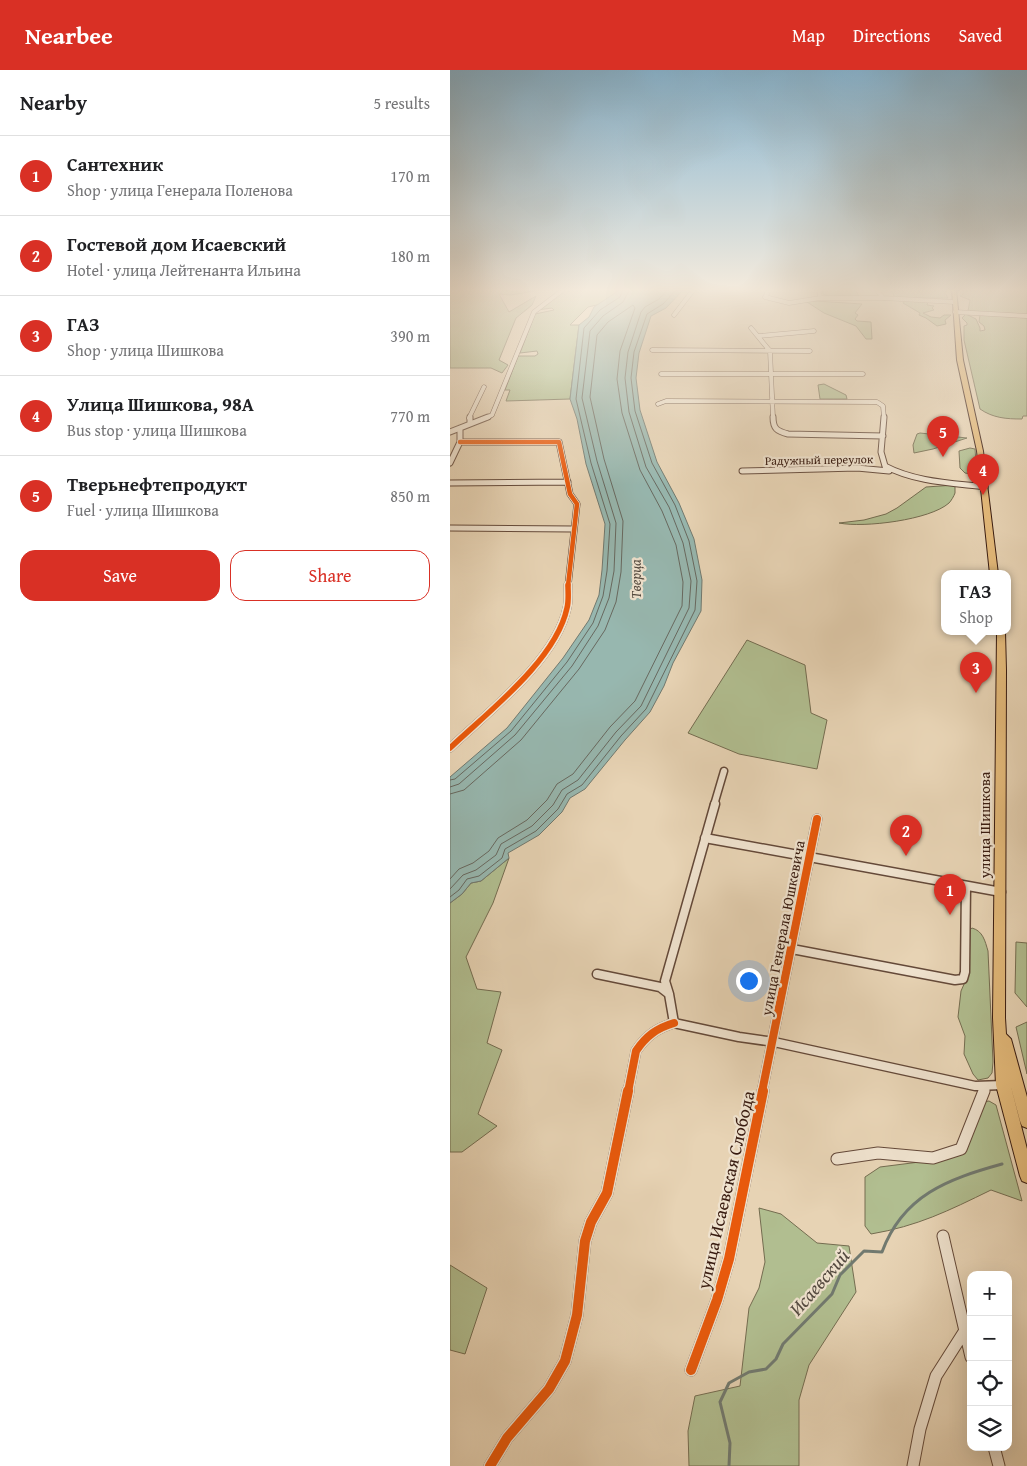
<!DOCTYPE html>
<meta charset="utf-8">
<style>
body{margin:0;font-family:"Gentium Book Plus",serif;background:#f2f2f2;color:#202124}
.controls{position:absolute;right:15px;bottom:15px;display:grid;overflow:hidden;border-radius:10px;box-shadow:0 5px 20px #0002}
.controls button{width:45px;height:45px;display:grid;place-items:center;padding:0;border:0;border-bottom:1px solid #e0e0e0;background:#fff;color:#202124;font:25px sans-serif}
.you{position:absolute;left:298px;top:910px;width:18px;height:18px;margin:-12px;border:4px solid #fff;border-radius:50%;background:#1a73e8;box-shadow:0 0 0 8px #1a73e833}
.badge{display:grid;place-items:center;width:32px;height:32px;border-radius:50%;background:#d93025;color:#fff;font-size:16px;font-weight:700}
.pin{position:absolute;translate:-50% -41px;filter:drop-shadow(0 1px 2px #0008)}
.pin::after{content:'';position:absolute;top:26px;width:18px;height:15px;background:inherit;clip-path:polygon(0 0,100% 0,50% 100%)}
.popup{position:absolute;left:491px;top:500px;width:70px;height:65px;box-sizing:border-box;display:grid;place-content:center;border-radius:10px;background:#fff;filter:drop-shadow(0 1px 4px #0005);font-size:16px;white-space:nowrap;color:#757577}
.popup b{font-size:19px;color:#202124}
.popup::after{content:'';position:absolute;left:50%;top:100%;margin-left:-10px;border:10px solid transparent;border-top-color:#fff}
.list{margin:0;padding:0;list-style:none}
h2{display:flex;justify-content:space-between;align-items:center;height:65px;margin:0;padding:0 20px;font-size:21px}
h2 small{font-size:16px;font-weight:400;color:#757577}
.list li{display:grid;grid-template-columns:32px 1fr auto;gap:15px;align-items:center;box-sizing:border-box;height:80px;padding:0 20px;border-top:1px solid #e0e0e0}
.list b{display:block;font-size:19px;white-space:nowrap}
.list p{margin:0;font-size:16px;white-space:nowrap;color:#757577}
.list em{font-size:16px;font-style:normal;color:#757577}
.actions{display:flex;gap:10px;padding:15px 20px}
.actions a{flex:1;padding:11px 0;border:1px solid #d93025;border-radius:15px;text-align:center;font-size:18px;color:#d93025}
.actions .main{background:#d93025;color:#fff}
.icon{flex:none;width:28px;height:28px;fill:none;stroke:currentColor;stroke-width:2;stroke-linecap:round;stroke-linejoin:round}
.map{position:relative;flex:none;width:577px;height:1396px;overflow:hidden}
header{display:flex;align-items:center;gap:30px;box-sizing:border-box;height:70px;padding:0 25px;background:#d93025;color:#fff}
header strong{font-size:24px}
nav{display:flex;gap:28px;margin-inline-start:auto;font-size:18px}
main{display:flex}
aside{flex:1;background:#fff}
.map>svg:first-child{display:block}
.green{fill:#b1be90;stroke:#746c50}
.water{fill:#97b7af;stroke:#71796f}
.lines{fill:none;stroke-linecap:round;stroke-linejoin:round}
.shore{stroke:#686960;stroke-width:1}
.stream{stroke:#71796f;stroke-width:3}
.street-far4-casing{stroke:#644939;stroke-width:5}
.street-far3-casing{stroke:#644939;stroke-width:7}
.street-far2-casing{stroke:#644939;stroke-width:9}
.street-far1-casing{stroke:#644939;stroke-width:11}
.street-casing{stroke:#644939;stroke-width:13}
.primary-casing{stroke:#381b10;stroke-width:2}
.street-far4{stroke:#efe2ce;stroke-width:4}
.street-far3{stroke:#efe2ce;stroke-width:5}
.street-far2{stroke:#efe2ce;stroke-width:6}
.street-far1{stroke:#efe2ce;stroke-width:8}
.street{stroke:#efe2ce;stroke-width:11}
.primary{fill:#e4ba7a;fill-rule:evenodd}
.cycleway-far3-casing{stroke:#efe2ce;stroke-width:6}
.cycleway-far2-casing{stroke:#efe2ce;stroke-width:9}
.cycleway-far1-casing{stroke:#efe2ce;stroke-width:11}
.cycleway-casing{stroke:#efe2ce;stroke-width:13}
.cycleway-far3{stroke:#e8590c;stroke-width:4.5}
.cycleway-far2{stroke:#e8590c;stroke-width:5.5}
.cycleway-far1{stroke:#e8590c;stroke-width:8}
.cycleway{stroke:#e8590c;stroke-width:10}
.labels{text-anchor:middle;stroke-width:4.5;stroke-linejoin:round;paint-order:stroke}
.far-street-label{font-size:12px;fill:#381b10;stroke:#efe2ce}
.far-water-label{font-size:14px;font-style:italic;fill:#544a40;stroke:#efe2ce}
.street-label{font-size:15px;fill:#381b10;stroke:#efe2ce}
.near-street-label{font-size:18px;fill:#381b10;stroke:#efe2ce}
.near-water-label{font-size:19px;font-style:italic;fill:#544a40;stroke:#efe2ce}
</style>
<header>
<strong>Nearbee</strong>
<nav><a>Map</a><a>Directions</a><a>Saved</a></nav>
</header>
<main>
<aside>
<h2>Nearby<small>5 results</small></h2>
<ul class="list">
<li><span class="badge">1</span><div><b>Сантехник</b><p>Shop · улица Генерала Поленова</p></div><em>170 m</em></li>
<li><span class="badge">2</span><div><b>Гостевой дом Исаевский</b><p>Hotel · улица Лейтенанта Ильина</p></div><em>180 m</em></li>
<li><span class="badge">3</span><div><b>ГАЗ</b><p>Shop · улица Шишкова</p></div><em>390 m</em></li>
<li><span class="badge">4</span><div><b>Улица Шишкова, 98А</b><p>Bus stop · улица Шишкова</p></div><em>770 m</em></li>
<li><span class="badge">5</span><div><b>Тверьнефтепродукт</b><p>Fuel · улица Шишкова</p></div><em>850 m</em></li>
</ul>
<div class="actions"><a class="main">Save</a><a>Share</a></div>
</aside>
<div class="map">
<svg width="577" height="1396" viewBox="0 0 577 1396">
<rect width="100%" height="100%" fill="#e7d3b4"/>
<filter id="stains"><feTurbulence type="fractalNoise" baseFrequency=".004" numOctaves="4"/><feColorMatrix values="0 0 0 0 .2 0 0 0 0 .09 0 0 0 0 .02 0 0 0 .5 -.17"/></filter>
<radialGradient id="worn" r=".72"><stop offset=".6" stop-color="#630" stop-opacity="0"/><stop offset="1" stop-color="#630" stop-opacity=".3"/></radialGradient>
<path class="green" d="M0 219 91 220 61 225 49 224 59 242 86 226 82 235 66 248 49 290 58 295 52 303 41 298H0Z
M116 219H171L151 234 138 237 120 255H129L120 329 56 331 60 320H55L68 286H85L88 284 87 281 70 283 85 244 104 240 102 238 87 240Z
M372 219H405L410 228 380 227 373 224Z
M441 219H498L495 223 498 228H445Z
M514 219H577V244L518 241 520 230 510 226 513 224Z
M455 230 478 232 477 235 484 236 482 238 484 240 473 243 481 247 490 248 494 245H501L495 250 496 254 487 256 476 248 469 245 470 243 453 233Z
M365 231 412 234 405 243 408 245 405 249 407 251 421 252 422 269H416L406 256 374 243 357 232Z
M516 244 526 249 530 258V261L535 260 534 256 529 252 530 245 577 248V346H573L572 349C556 349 543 348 530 339L514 270V256L517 255V253L512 248Z
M374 314 396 325 397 329H370L368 315Z
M467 364 470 363 517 368 483 379 464 383 463 375Z
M520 378 525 379 527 405 515 403 510 398 509 381Z
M505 415V423C504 426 501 431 499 433 480 450 414 458 389 453L414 450 436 444 447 438 476 417Z
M297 570 355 595 361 643 377 650 367 699 289 684 238 663Z
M59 788 43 833 16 887 27 919 51 922 37 973 52 980 28 1044 47 1056 12 1082H0V833L12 824 21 813 31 811Z
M522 858C533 861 535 871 538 881L543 992 542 1003 538 1008 528 1010 523 1004 514 984 515 966 508 947 511 921 515 912 517 862Z
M566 872 577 873V937L565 923Z
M577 952V1004L566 957Z
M539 1031 546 1035 572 1131 541 1120C498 1141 468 1156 421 1164L415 1156V1107L430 1097 493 1089 504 1085 533 1032Z
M309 1138 331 1144 367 1173 399 1176 406 1222 359 1295 349 1330V1396H239L238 1361 245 1326 290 1316 299 1238 309 1218 315 1192Z
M0 1195 37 1218 15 1284 0 1280Z"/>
<path class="water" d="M171 219H234L216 238 201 246 189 283 186 308 190 340 207 392 229 433 244 469 252 510 251 541 223 593 214 616 200 642 175 670 135 719 120 728 112 742 89 765 58 783 59 788 31 811 21 813 12 824 0 833V707L57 658 113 588 139 550 149 525 152 500 155 454 136 394 127 349 120 329 129 255 139 247 144 237Z"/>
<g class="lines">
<path class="shore" d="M0 710 5 709 61 661 117 592 143 553 153 526 157 501 160 454 141 393 126 329 134 258 150 240 170 227 173 219
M0 717 9 714 65 665 122 596 148 556 159 528 164 501 166 453 147 391 132 328 140 261 153 246 173 232 180 219
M0 724 14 720 71 670 129 599 155 560 166 532 171 502 173 451 154 389 140 327 147 265 158 252 183 235 185 238 170 281 167 309 172 343 190 400 212 441 226 475 233 512 232 536 185 631 160 657 123 704 107 714 97 730 77 750 48 768 39 781 23 793 9 799 0 809
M0 819 13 805 26 800 46 785 51 774 82 756 103 735 112 720 128 710 166 662 191 636 239 538 241 511 233 473 219 437 196 397 179 342 175 308 178 282 191 242 195 237 209 229 218 219
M0 827 9 820 17 809 29 806 52 788 55 779 86 761 108 739 117 724 132 715 171 666 196 639 245 540 247 511 239 471 225 435 202 393 185 341 181 308 184 282 197 244 213 234 227 219"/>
<path class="stream" d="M279 1396 280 1373 270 1332 279 1313 299 1302 316 1299 326 1289 333 1274 382 1224 390 1205 414 1181 432 1182C453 1125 498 1109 552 1094"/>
<defs>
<path id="street-far4" d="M316 219 317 224 315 227 339 233 370 228H433L504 232
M369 219 370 228
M426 219 433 228
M505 242 577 246
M224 245 244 219
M301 258 320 281 323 348
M308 266 364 261
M202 280 360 281
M211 304H413
M208 334 216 331 427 332 433 336 434 348
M19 348 34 317
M36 348 42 345 84 242 114 219"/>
<path id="street-far3" d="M20 347V354
M323 347C323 359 327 361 338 364L433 366
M434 347 431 382 435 396C465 412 502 413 535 417
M0 362 38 347
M10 372H109L120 424 127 434 118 516
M0 393 10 372V358
M292 401 407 398 439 401
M0 413 118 412
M0 458 123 459"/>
<path id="street-far2" d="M0 678C38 642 106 590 117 538 119 531 118 522 118 515
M264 735 274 701"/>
<path id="street-far1" d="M255 768 551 822
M342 879 505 910 513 909 515 902 516 816
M147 904 210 917 219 924 224 953 289 967 324 972 525 1016 553 1015
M219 924 215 911 265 734
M178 1022 186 981C196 966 207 958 224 953
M312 1022 367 749
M534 1022 536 1017"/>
<path id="street" d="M387 1089 428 1083 483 1088 511 1079 534 1021
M493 1166 521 1287
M241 1300 267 1230 279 1189 313 1021
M544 1377 549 1396
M40 1396 57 1368 99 1319 115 1291 127 1245 135 1171 141 1152 157 1123 178 1021
M463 1396 470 1359 486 1306 514 1262"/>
<path id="primary" d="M502 219H506L513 290 533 381 548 504H540L527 381 507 290Z
M547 562H555L556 600 555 948 556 964 561 969 577 1027V1058L572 1056 570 1051 560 1013 577 1079V1113L572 1111 570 1106 546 1015 543 948Z"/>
</defs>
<use href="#street-far4" class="street-far4-casing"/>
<use href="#street-far3" class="street-far3-casing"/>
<use href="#street-far2" class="street-far2-casing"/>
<use href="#street-far1" class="street-far1-casing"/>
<use href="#street" class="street-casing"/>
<use href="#primary" class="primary-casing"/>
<use href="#street-far4" class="street-far4"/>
<use href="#street-far3" class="street-far3"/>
<use href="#street-far2" class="street-far2"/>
<use href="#street-far1" class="street-far1"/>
<use href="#street" class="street"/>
<use href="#primary" class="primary"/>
<defs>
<path id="cycleway-far3" d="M10 372H109L120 424 127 434 118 516"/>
<path id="cycleway-far2" d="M0 678C38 642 106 590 117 538 119 531 118 522 118 515"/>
<path id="cycleway-far1" d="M178 1022 186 981C196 966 207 958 224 953
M312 1022 367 749"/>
<path id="cycleway" d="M241 1300 267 1230 279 1189 313 1021
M40 1396 57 1368 99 1319 115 1291 127 1245 135 1171 141 1152 157 1123 178 1021"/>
</defs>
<use href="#cycleway-far3" class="cycleway-far3-casing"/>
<use href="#cycleway-far2" class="cycleway-far2-casing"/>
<use href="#cycleway-far1" class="cycleway-far1-casing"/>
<use href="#cycleway" class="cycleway-casing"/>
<use href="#cycleway-far3" class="cycleway-far3"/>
<use href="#cycleway-far2" class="cycleway-far2"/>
<use href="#cycleway-far1" class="cycleway-far1"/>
<use href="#cycleway" class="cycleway"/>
</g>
<linearGradient id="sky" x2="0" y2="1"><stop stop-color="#87b5d1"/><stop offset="0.53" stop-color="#f4ebdd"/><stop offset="1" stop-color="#f4ebdd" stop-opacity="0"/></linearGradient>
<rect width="577" height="415" fill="url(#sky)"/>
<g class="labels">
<g class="far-street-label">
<text transform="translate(369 390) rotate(-1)" y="4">Радужный переулок</text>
</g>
<g class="far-water-label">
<text transform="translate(186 509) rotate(-90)" y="5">Тверца</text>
</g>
<g class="street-label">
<text transform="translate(535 755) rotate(-90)" y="5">улица Шишкова</text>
<text transform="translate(333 858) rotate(-79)" y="5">улица Генерала Юшкевича</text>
</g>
<g class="near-street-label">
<text transform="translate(276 1120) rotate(-77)" y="6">улица Исаевская Слобода</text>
</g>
<g class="near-water-label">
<text transform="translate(369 1212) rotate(-49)" y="7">Исаевский</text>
</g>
</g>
<rect width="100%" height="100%" filter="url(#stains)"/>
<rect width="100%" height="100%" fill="url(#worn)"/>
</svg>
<div class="controls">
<button>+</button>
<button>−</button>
<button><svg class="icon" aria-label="locate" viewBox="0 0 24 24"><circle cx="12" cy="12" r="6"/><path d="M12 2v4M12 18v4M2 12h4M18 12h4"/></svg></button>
<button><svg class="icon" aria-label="layers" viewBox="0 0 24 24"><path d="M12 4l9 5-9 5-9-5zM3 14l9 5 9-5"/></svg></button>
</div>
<div class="you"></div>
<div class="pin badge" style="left:500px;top:845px">1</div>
<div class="pin badge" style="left:456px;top:786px">2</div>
<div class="pin badge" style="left:526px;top:623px">3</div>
<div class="popup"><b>ГАЗ</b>Shop</div>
<div class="pin badge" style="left:533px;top:425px">4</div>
<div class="pin badge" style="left:493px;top:387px">5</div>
</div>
</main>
